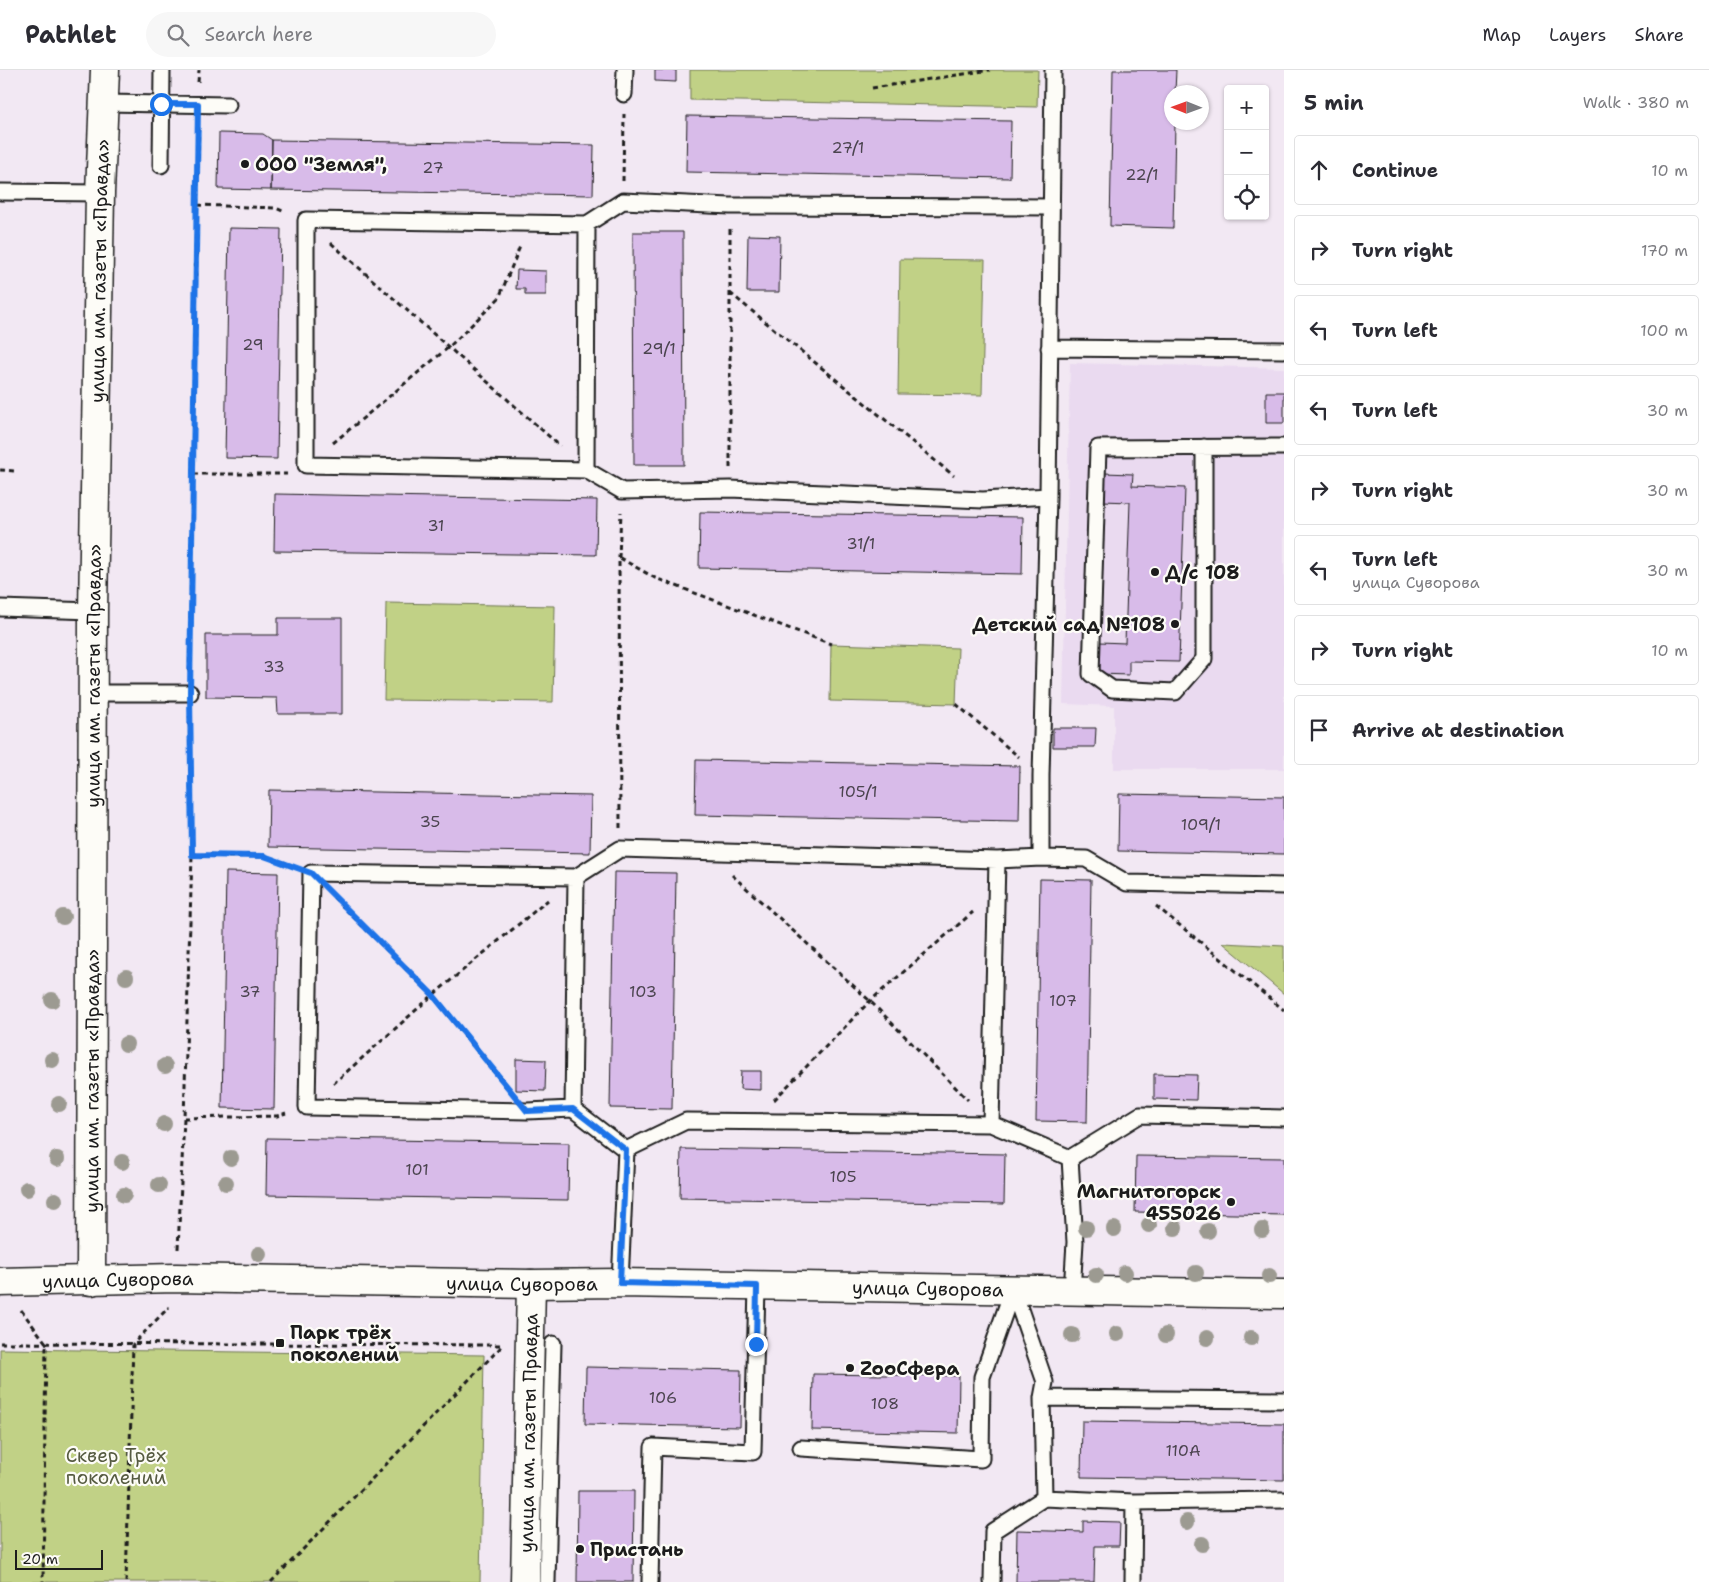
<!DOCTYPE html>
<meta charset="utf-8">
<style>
body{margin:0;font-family:"Shantell Sans",sans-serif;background:#f7f7f7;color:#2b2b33}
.controls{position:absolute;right:15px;top:15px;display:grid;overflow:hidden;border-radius:5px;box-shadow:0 1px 4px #0004}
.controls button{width:45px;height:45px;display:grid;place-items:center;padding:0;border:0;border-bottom:1px solid #e1e1e2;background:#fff;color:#2b2b33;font:25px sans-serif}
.compass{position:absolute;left:1164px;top:15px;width:45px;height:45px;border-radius:50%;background:#fff;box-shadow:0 1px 4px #0004;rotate:271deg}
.scale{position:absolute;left:15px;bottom:12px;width:88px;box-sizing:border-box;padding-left:5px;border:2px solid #1c1c1c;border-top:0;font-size:14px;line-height:18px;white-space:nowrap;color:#1c1c1c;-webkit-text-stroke:4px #fdfcf7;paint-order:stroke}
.stop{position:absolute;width:15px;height:15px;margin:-11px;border:4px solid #1a73e8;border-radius:50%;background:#fff}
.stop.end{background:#1a73e8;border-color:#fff;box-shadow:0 1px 5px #0008}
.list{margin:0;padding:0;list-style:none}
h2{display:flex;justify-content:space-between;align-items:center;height:65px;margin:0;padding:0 20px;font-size:21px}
h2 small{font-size:16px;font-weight:400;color:#7c7c81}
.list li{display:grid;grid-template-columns:32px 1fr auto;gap:15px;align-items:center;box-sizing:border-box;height:70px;margin:0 10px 10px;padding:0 10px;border:1px solid #e1e1e2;border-radius:5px}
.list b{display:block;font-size:19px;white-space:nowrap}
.list p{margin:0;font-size:16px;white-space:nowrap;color:#7c7c81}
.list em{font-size:16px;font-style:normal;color:#7c7c81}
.icon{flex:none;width:28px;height:28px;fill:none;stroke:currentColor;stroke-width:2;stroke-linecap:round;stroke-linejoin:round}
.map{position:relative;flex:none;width:1284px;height:1512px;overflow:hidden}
header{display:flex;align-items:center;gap:30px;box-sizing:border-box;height:70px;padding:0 25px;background:#fff;border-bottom:1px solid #e1e1e2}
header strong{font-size:24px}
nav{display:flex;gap:28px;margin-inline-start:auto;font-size:18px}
.search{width:350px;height:45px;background:#f7f7f7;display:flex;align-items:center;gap:12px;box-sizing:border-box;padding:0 18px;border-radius:28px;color:#7c7c81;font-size:19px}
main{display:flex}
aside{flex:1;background:#fff}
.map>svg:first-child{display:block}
.built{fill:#eadaf0}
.green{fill:#c1d186;stroke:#6e7651}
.building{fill:#d8bbe9;stroke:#1c1c1c}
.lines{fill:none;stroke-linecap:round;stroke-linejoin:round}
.lane-casing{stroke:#1c1c1c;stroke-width:19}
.secondary-casing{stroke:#1c1c1c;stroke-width:31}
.path{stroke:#1c1c1c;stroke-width:3;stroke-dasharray:5 4;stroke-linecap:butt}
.lane{stroke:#fdfcf7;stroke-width:15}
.secondary{stroke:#fdfcf7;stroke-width:28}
.tree{fill:#9c9a91}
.route{stroke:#1a73e8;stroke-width:6}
.poi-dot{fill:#1c1c1c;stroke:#fdfcf7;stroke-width:2}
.labels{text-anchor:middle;stroke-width:4.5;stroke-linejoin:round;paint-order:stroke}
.number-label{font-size:16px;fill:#4b444f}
.poi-label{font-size:19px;font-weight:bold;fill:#1c1c1c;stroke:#fdfcf7;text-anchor:start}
.street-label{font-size:19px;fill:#1c1c1c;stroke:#fdfcf7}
.park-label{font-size:19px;fill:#565b41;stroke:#fdfcf7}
</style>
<header>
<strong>Pathlet</strong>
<div class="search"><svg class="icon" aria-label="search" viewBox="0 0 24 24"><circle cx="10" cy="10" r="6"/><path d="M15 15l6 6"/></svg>Search here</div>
<nav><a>Map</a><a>Layers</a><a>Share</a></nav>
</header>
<main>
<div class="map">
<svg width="1284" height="1512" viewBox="0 0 1284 1512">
<rect width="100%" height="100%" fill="#f2e8f3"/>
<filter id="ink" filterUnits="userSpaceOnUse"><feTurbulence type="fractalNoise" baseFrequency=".02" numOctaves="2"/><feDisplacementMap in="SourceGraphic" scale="10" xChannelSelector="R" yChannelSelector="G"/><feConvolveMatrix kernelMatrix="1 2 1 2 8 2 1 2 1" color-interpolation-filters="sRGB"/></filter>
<g filter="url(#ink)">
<path class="built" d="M1070 293 1284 298V699H1114V636L1063 634Z"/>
<path class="green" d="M690 0H1038L1037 37 690 30Z
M900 189 985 190 982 325 898 324Z
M386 533 555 536 553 632 384 630Z
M831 574 958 578 956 634 830 631Z
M1223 873 1284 876V924Z
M0 1279 484 1285 480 1512H0Z"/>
<path class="building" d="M655 0H676V12L655 11Z
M1113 0H1176L1175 22H1172V52H1175L1173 158 1110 156Z
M687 46 1011 51 1010 108 686 102Z
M219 63 263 64 272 70 271 120 218 119Z
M272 70 594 75 593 125 271 120Z
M229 158 281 159 277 389 225 388Z
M633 162H683L684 395H634Z
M748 165 780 166 779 222H747Z
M517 200 546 201V225H525V219H516Z
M1266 322H1284V353H1266Z
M1104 403 1133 404 1132 416 1185 418 1179 592 1129 591V605L1099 604 1100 572 1125 573 1130 432 1103 431Z
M275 424 597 430 596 485 274 481Z
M700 442 1023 447 1022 504 699 498Z
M278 548H342V644H278L277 628 206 627V565H278Z
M1053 658H1096L1095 677H1053Z
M696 690 1020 696 1019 751 695 745Z
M269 720 591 726 590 783 268 777Z
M1119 724 1284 727V784L1118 781Z
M226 802 278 803 274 1039 222 1038Z
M614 802 676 803 672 1039 610 1038Z
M1040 809 1091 810 1087 1052 1036 1051Z
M516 989 546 990 545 1021 516 1020Z
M741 1001H761V1020L740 1019Z
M1154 1004 1197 1005 1196 1030 1154 1029Z
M267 1068 569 1073 568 1130 266 1125Z
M681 1079 1005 1084 1004 1134 680 1128Z
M1136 1086 1284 1088V1145L1135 1142Z
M586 1297 741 1300 740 1357 585 1354Z
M813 1304 959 1306 958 1363 812 1360Z
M1082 1351 1284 1354V1410L1081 1407Z
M578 1421H634L633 1512H577Z
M1083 1451 1120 1452 1119 1476H1095L1094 1512H1016L1017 1460 1083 1462Z"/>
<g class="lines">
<defs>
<path id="lane" d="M1053 0 1048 426 1041 706V788L1086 789 1127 813 1284 816
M624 24 625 0
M104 33 228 35
M161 95 162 0
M0 122 100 123
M1049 278 1284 280
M1204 377V589L1175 622 1112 619 1091 604 1098 378 1284 377
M586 400 587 154
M1048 426 983 430 730 419 622 421 586 400 306 395V150L587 154 623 131 730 136 1051 137
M0 538 93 541
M94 623H190
M576 807 311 803 307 1037 527 1041 573 1039 626 1080 686 1051 991 1054 1070 1088 1140 1045 1284 1048
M573 1039 576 807 620 779 997 790
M991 1054 997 790 1041 788
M1070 1088 1075 1172 1072 1222
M620 1213 626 1080
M1042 1328 1284 1330
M801 1378 981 1389 982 1307 1013 1219
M1044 1428 1134 1432
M547 1512 553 1274
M650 1512 653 1377 753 1382 757 1216
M992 1512 993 1461 1044 1428 1042 1328 1045 1312 1013 1219
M1133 1512 1134 1432 1284 1430"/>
<g id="secondary">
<path id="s1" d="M91 1211 93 541 100 123 105 0"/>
<path id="s2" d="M0 1212 176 1208 531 1214 620 1213 1284 1224"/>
<path id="s3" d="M525 1512 531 1214"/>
</g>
</defs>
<use href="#lane" class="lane-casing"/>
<use href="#secondary" class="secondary-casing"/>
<path class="path" d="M198 12 199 0
M872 18 990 0
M623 111 624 44
M197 135 276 138 285 142
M730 159V398
M331 173 560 376
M730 223 954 406
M333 373 449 277 499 228 521 174
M0 400 15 401
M193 404H287
M620 488 655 508 831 574
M190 602 198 56
M956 634 1019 687
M620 758 619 487 621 442
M192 785 264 786 292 796
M732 805 870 931 968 1030
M334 827 433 925 508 1018
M1156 836 1284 940
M333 1014 433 925 548 830
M774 1030 870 931 973 842
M184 1048 277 1046 286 1043
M178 1179 184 1048 192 785 190 646
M21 1240 46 1273 43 1512
M0 1273 503 1275
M126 1512 133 1274 169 1237
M271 1512 501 1277"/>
<use href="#lane" class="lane"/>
<use href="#secondary" class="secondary"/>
</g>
<g class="tree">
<circle cx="63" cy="847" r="8"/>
<circle cx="126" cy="907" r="8"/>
<circle cx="52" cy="930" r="8"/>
<circle cx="126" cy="974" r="8"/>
<circle cx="52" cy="990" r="8"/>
<circle cx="165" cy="996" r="8"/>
<circle cx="59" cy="1034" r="8"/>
<circle cx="164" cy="1054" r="8"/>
<circle cx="231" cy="1088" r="8"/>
<circle cx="57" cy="1089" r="8"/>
<circle cx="122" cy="1092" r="8"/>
<circle cx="226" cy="1113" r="8"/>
<circle cx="159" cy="1115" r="8"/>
<circle cx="27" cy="1119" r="8"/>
<circle cx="124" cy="1125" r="8"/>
<circle cx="55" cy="1130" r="8"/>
<circle cx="1149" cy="1155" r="8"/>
<circle cx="1086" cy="1158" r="8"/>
<circle cx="1175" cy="1158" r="8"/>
<circle cx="1114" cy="1159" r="8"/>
<circle cx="1262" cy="1160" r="8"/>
<circle cx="1208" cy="1161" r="8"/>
<circle cx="259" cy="1184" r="8"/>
<circle cx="1125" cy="1203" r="8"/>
<circle cx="1196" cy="1203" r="8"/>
<circle cx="1096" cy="1205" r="8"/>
<circle cx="1269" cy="1206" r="8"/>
<circle cx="1117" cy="1264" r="8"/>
<circle cx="1072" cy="1265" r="8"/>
<circle cx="1166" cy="1265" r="8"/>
<circle cx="1207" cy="1268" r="8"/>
<circle cx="1251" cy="1268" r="8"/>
<circle cx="1187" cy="1452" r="8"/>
<circle cx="1202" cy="1474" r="8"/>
</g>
</g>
<g class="lines" filter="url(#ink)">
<path class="route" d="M161 34H198L190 622 192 785 264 786 311 803 433 925 527 1041 573 1039 626 1080 620 1213 757 1216 756 1274"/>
</g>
<g class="poi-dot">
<circle cx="245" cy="94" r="5"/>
<circle cx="1155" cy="502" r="5"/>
<circle cx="1175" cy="554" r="5"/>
<circle cx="1231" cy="1132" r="5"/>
<rect x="275" y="1268" width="10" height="10" rx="2.5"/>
<circle cx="850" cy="1298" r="5"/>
<circle cx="580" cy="1479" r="5"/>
</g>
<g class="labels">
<g class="number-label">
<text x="848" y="83">27/1</text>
<text x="433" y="103">27</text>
<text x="1142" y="110">22/1</text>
<text x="253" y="280">29</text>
<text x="659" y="284">29/1</text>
<text x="436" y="461">31</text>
<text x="861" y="479">31/1</text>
<text x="274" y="602">33</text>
<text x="858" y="727">105/1</text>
<text x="430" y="757">35</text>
<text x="1201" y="760">109/1</text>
<text x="250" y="927">37</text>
<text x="643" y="927">103</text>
<text x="1063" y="936">107</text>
<text x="417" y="1105">101</text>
<text x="843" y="1112">105</text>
<text x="663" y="1333">106</text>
<text x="885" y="1339">108</text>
<text x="1183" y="1386">110А</text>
</g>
<g class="poi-label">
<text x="255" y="101">ООО "Земля",</text>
<text x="1165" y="509">Д/с 108</text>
<text x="1165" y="561" text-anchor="end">Детский сад №108</text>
<text x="1221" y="1128" text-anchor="end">Магнитогорск<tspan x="1221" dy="22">455026</tspan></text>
<text x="290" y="1269">Парк трёх<tspan x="290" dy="22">поколений</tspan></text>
<text x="860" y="1305">ZooСфера</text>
<text x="590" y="1486">Пристань</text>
</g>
<g class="street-label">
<text dy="7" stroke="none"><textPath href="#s1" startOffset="1010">улица им. газеты «Правда»</textPath></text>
<text dy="7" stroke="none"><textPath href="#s1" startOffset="605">улица им. газеты «Правда»</textPath></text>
<text dy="7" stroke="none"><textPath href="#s1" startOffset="200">улица им. газеты «Правда»</textPath></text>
<text dy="7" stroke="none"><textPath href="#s2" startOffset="118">улица Суворова</textPath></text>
<text dy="7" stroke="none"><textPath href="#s2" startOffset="522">улица Суворова</textPath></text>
<text dy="7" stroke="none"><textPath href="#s2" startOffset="928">улица Суворова</textPath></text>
<text dy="7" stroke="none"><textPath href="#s3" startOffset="149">улица им. газеты Правда</textPath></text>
</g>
<g class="park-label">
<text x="116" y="1392">Сквер Трёх<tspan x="116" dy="22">поколений</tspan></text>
</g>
</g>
</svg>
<div class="controls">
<button>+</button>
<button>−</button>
<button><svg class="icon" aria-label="locate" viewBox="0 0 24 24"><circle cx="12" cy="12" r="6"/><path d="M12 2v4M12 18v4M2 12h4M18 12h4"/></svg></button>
</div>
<svg class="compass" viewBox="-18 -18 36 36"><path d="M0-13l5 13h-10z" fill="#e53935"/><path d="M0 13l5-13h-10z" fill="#7c7c81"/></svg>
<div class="scale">20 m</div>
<div class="stop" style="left:161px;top:34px"></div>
<div class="stop end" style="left:756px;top:1274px"></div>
</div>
<aside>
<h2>5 min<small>Walk · 380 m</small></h2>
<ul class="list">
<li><svg class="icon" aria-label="ahead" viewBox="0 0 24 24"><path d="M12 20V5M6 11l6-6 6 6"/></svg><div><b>Continue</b></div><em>10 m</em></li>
<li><svg class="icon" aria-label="right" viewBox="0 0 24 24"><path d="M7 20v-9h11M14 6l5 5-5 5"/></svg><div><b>Turn right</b></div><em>170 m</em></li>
<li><svg class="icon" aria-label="left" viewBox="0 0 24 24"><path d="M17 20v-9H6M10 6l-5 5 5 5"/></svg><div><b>Turn left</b></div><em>100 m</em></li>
<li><svg class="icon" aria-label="left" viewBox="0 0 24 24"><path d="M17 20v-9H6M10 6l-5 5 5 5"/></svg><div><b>Turn left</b></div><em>30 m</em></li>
<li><svg class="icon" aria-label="right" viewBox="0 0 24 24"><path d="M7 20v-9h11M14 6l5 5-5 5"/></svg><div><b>Turn right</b></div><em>30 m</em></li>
<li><svg class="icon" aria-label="left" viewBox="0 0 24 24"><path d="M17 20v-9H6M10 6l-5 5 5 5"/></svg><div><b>Turn left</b><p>улица Суворова</p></div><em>30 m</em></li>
<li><svg class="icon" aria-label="right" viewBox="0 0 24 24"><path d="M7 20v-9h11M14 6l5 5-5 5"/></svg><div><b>Turn right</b></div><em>10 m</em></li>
<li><svg class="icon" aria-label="arrive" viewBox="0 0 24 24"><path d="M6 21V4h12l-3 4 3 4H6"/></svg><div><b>Arrive at destination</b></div></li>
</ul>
</aside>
</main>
